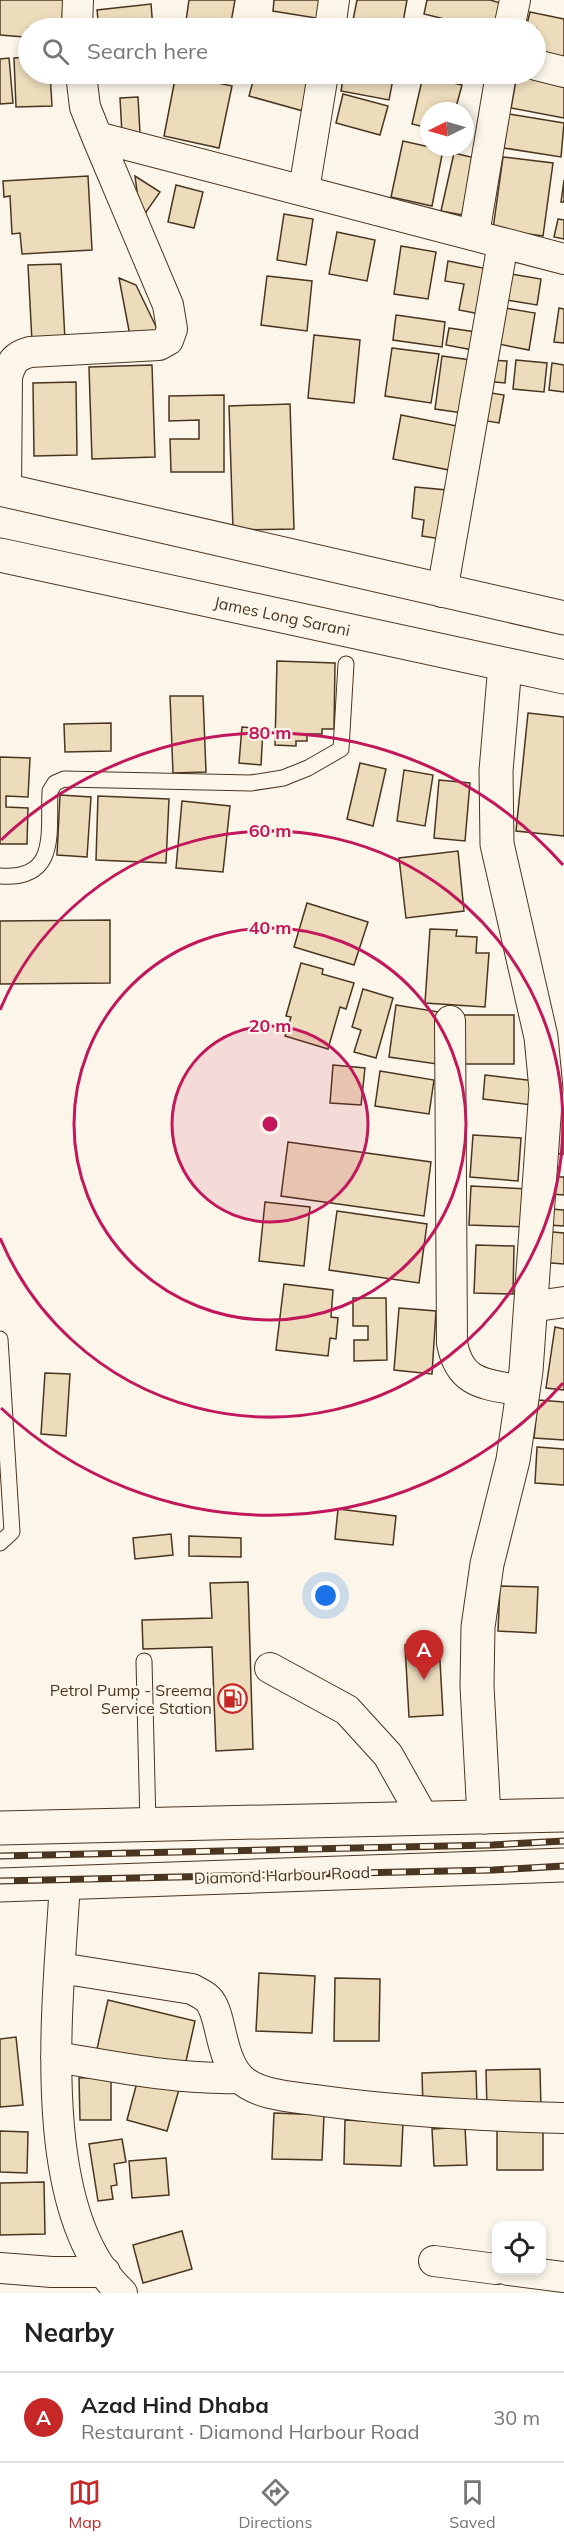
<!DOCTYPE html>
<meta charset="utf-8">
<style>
body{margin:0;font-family:Mulish,sans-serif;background:#f6f6f6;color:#222}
.controls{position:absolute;right:18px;bottom:18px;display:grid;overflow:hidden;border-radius:12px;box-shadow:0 3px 9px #0003}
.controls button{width:54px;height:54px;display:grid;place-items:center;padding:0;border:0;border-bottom:2px solid #e0e0e0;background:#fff;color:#222;font:30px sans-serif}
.compass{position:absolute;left:420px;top:102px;width:54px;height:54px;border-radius:50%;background:#fff;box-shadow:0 3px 9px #0003;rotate:265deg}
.you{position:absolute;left:326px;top:1596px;width:21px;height:21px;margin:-15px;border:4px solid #fff;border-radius:50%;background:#1a73e8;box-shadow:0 0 0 9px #1a73e833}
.badge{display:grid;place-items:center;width:39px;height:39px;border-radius:50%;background:#c62828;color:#fff;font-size:20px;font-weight:700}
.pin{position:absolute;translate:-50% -50px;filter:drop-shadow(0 2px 3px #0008)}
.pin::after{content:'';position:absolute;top:32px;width:21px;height:18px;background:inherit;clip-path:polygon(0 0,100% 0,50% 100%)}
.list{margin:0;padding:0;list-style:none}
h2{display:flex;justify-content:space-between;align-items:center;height:78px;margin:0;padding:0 24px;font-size:26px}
h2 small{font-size:20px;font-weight:400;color:#767676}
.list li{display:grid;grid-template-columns:39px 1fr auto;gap:18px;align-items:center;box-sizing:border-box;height:90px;padding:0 24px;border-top:2px solid #e0e0e0}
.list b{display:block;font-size:22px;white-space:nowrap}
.list p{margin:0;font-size:20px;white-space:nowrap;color:#767676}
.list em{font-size:20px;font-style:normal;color:#767676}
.icon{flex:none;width:33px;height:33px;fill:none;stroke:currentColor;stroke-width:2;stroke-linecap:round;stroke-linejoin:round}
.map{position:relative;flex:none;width:564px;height:2293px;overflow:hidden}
.search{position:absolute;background:#fff;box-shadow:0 3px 9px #0003;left:18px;right:18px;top:18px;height:66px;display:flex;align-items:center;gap:15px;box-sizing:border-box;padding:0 21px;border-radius:33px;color:#767676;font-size:22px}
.sheet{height:168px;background:#fff}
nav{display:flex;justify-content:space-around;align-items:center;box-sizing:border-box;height:84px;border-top:2px solid #e0e0e0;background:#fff;font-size:16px;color:#767676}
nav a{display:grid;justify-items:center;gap:3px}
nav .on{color:#c62828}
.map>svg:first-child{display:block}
.building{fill:#ecdcbc;stroke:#4a3520;stroke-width:1.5}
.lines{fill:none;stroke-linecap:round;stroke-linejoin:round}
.service-casing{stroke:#4a3520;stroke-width:17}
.minor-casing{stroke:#4a3520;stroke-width:32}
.tertiary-casing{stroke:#4a3520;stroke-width:35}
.secondary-casing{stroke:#4a3520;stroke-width:35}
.trunk-casing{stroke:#4a3520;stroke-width:35}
.service{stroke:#fbf6e9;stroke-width:15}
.minor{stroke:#fbf6e9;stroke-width:30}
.tertiary{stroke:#fbf6e9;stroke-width:33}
.secondary{stroke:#fbf6e9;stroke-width:33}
.trunk{stroke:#fbf6e9;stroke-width:33}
.rail-casing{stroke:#4a3520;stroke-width:7}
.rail{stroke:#fbf6e9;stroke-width:4.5;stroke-dasharray:14;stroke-linecap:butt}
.ring{fill:none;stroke:#c2185b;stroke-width:3}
.labels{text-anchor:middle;stroke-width:4.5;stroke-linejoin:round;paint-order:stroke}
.street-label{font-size:16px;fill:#4a3520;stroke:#fbf6e9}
.poi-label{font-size:16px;fill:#4a3520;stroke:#fbf6e9;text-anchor:end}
.centre{fill:#c2185b;stroke:#fbf6e9;stroke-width:3}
.ring-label{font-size:18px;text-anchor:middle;font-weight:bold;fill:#c2185b;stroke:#fbf6e9;stroke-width:4.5;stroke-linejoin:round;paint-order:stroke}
</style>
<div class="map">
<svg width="564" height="2293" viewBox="0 0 564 2293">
<rect width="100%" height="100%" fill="#fbf6e9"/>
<path class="building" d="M0 0H63L62 28H28V49H23L24 37 0 35Z
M189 0H235L230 28 186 21Z
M274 0H325L322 19 273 11Z
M357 0H407L402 28H369L352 25Z
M427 0H490L504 4 498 28H481L424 14Z
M151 4 153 28H99L97 10Z
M530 12 564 19V57L536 52V28H526Z
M424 21 454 28H422Z
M28 57V74H50L52 106 16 107 14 58Z
M9 58 13 103 0 104V59Z
M176 74 232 86 219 148 164 136Z
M255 74H304L313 76 303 111 249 96Z
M344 74H394L389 100 341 91Z
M517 75 564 84V118L511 108Z
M423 76 462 85 455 111H429V128L412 124Z
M343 94 388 106 380 135 336 123Z
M138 97 140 133 122 134 120 98Z
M509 114 564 123 561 157 504 148Z
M403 141 443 150 432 206 391 197Z
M454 153 475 158 463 215 441 211Z
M503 157 553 163 543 236 493 229Z
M88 176 92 250 22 254 20 233 12 234 10 196 4 197 3 181Z
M135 176 160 192 144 215 138 199Z
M564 180V202H561Z
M176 185 203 192 194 228 168 222Z
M284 214 313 219 306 265 277 260Z
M558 219 564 220V239L554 237Z
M337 232 375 240 367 281 329 274Z
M401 246 436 252 428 299 394 294Z
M448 261 488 269 480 314 459 310 464 284 445 281Z
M61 264 65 340 32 342 28 265Z
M505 273 541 279 537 305 501 299Z
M267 276 312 281 307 331 261 325Z
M119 278 136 285 160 335 131 341Z
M499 307 535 313 529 350 493 343Z
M559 308 564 309V343L554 342Z
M396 315 445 322 442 347 393 340Z
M449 328 476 332 473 350 446 345Z
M314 335 360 340 354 403 308 398Z
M392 348 439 354 431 403 385 396Z
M442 356 478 361 470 414 435 409Z
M487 360 507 361 505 383 485 381Z
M516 360 547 363 544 392 513 389Z
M552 363 564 365V392L549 390Z
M152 365 155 457 92 459 89 367Z
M76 382 77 455 34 456 33 383Z
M485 392 504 395 499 423 481 420Z
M224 395V472H171L170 439H199V420L169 421V396Z
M290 404 294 529 233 530 229 406Z
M401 415 457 426 449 470 393 459Z
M415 487 447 490 441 539 422 536 424 520 412 518Z
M277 661 335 663 334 729H322V734H307V741H296V746L275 745Z
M170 696H203L206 772 173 773Z
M528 713 564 717V836L516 831Z
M111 723V751L65 752 64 724Z
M242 727 263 729 261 765 239 763Z
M0 757 30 758 28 797 6 796V807L28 808 27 844H0Z
M360 763 386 769 373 826 347 819Z
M404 770 433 775 425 826 397 821Z
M439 780 470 783 465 841 434 838Z
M60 795 91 797 87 857 57 855Z
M98 796 169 799 166 863 96 860Z
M182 801 230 806 223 872 176 868Z
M458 851 464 911 406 918 399 858Z
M307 903 368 922 354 965 294 947Z
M110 920V983L0 984V921Z
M430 929 457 930 456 936 477 937 476 953H489L485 1007 425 1003Z
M301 963 323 969 322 974 354 983 346 1009 340 1007 328 1049 285 1036 291 1017 286 1016Z
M363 989 393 998 376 1058 354 1052 361 1030 352 1027Z
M396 1005 445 1013 437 1064 389 1057Z
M464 1015H514V1064H463Z
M333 1065 365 1068 361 1105 330 1103Z
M380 1071 434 1080 429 1114 375 1106Z
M485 1075 535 1081 532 1105 483 1099Z
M549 1115 564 1116V1154L546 1153Z
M473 1135 521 1138 518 1181 470 1177Z
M288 1142 431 1162 424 1216 281 1196Z
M552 1177H564V1195L551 1194Z
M471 1186 528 1189 526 1227 469 1225Z
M265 1202 310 1207 304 1266 259 1261Z
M550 1209 564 1210V1226L549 1225Z
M337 1211 427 1224 419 1283 329 1270Z
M542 1231 564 1233V1264L539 1262Z
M476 1245 514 1246 513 1294 474 1293Z
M284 1284 333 1290 331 1317 338 1318 336 1339 330 1338 328 1356 276 1350Z
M353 1298H386L387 1360 354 1361V1340H368V1326H353Z
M399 1308 436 1311 432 1374 394 1370Z
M555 1327 564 1329V1390L546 1388Z
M45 1373 70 1374 66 1436 41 1434Z
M538 1400 564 1402V1440L534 1438Z
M537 1447 564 1449V1485L535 1483Z
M338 1509 396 1516 393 1545 335 1539Z
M171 1534 173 1555 135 1559 133 1538Z
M189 1536 241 1538V1557L189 1556Z
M248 1582 253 1749 216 1751 212 1647 143 1649 142 1620 212 1618 210 1583Z
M500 1586 538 1587 536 1633 498 1631Z
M439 1643 443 1715 409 1717 405 1645Z
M259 1973 315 1976 312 2033 256 2031Z
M335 1978 380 1979 379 2041H334Z
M108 2000 195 2021 184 2070 97 2049Z
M16 2037 23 2105 0 2107V2039Z
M540 2069 541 2109 487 2110 486 2070Z
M476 2071 477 2106 423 2108 422 2073Z
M139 2075 180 2086 167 2131 127 2120Z
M111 2077V2120H80L79 2078Z
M274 2113 324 2115 322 2160 272 2159Z
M345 2120 403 2123 401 2166 344 2164Z
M497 2126 543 2127V2170H497Z
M465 2127 467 2165 434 2166 432 2129Z
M0 2131 28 2132 27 2173 0 2172Z
M122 2139 126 2162 114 2164 117 2185 111 2186 113 2199 98 2201 89 2144Z
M166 2158 169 2195 132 2198 129 2161Z
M44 2182 45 2234 0 2235V2183Z
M182 2231 192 2269 143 2283 133 2245Z"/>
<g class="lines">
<defs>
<path id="service" d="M0 876C59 880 48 833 50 791L55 783 64 779 251 783 283 778 308 768 341 749 346 664
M0 1339 12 1532 0 1543
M144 1661 148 1825"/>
<path id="minor" d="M77 28 78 0
M330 28 334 0
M509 28 515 0
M536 65 564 72
M81 74 85 107 97 137 564 259
M304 190 323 74
M474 234 501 74
M6 490 7 377C11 362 15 356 30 352L159 345 168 340 172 329 168 305 97 137
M442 592 503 243
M450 1021 452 1343C460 1386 487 1384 523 1391
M530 1307 564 1302
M270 1668 347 1710 388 1755 424 1819
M65 1882C59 1995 31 2210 122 2293
M60 1968 192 1989C197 1992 204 1995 208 1999 222 2013 219 2056 240 2078 259 2097 298 2097 323 2101 403 2112 483 2116 564 2118
M56 2057C117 2067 178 2080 240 2078
M434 2261 496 2269
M0 2268 52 2272H105
M508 2270 564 2277"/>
<path id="tertiary" d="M484 1817 477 1686 478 1627 487 1564 513 1460 526 1371 546 1089 541 1037 497 844 496 771 505 665"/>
<path id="secondary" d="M0 489 564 618
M0 555 564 677"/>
<path id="trunk" d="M0 1828 564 1815
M0 1885 564 1865"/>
</defs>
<use href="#service" class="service-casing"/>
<use href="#minor" class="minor-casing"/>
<use href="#tertiary" class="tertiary-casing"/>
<use href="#secondary" class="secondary-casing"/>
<use href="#trunk" class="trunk-casing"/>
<use href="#service" class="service"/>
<use href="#minor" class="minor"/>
<use href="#tertiary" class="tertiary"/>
<use href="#secondary" class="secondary"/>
<use href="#trunk" class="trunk"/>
<defs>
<path id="rail" d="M0 1856 492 1845 564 1841
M0 1881 493 1870 564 1866"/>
</defs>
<use href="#rail" class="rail-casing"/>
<use href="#rail" class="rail"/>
</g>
<circle cx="270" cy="1124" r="98" fill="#c2185b" fill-opacity=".12"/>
<g class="ring">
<circle cx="270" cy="1124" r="98"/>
<circle cx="270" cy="1124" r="196"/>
<path d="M0 1010A293 293 0 1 1 0 1238"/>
<path d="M563 1383A391 391 0 0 1 1 1408M1 840A391 391 0 0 1 563 865"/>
</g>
<defs>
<symbol id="fuel-ring" viewBox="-11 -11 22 22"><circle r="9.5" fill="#fbf6e9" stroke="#c62828" stroke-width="1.5"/><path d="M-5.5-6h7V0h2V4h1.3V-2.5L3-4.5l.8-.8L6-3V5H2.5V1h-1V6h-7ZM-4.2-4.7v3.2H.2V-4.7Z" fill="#c62828"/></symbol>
</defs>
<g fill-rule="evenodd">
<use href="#fuel-ring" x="216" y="1682" width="33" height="33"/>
</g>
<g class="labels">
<g class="street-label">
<text transform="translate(282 616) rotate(12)" y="6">James Long Sarani</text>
<text transform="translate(282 1875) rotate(-2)" y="6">Diamond Harbour Road</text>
</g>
<g class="poi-label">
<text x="212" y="1696">Petrol Pump - Sreema<tspan x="212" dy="18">Service Station</tspan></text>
</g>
</g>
<circle cx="270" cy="1124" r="9" class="centre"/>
<g class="ring-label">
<text x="270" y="739">80 m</text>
<text x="270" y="837">60 m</text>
<text x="270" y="934">40 m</text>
<text x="270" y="1032">20 m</text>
</g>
</svg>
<div class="controls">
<button><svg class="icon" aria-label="locate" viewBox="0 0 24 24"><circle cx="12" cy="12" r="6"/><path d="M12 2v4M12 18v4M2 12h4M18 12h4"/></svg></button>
</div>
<svg class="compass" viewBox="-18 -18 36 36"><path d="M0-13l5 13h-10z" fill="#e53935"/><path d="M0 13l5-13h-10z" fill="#767676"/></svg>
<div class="you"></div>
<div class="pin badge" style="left:424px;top:1680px">A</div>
<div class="search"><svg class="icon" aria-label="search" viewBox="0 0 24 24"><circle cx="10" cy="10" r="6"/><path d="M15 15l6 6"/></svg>Search here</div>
</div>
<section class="sheet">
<h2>Nearby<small></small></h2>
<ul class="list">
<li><span class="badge">A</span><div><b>Azad Hind Dhaba</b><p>Restaurant · Diamond Harbour Road</p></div><em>30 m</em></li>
</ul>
</section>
<nav>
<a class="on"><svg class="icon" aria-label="map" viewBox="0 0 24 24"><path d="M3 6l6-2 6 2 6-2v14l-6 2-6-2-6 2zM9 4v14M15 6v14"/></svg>Map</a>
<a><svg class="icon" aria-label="directions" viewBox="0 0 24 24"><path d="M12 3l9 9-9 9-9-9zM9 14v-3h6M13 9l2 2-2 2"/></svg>Directions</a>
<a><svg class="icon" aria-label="saved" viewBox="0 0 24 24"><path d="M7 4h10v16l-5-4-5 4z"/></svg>Saved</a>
</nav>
